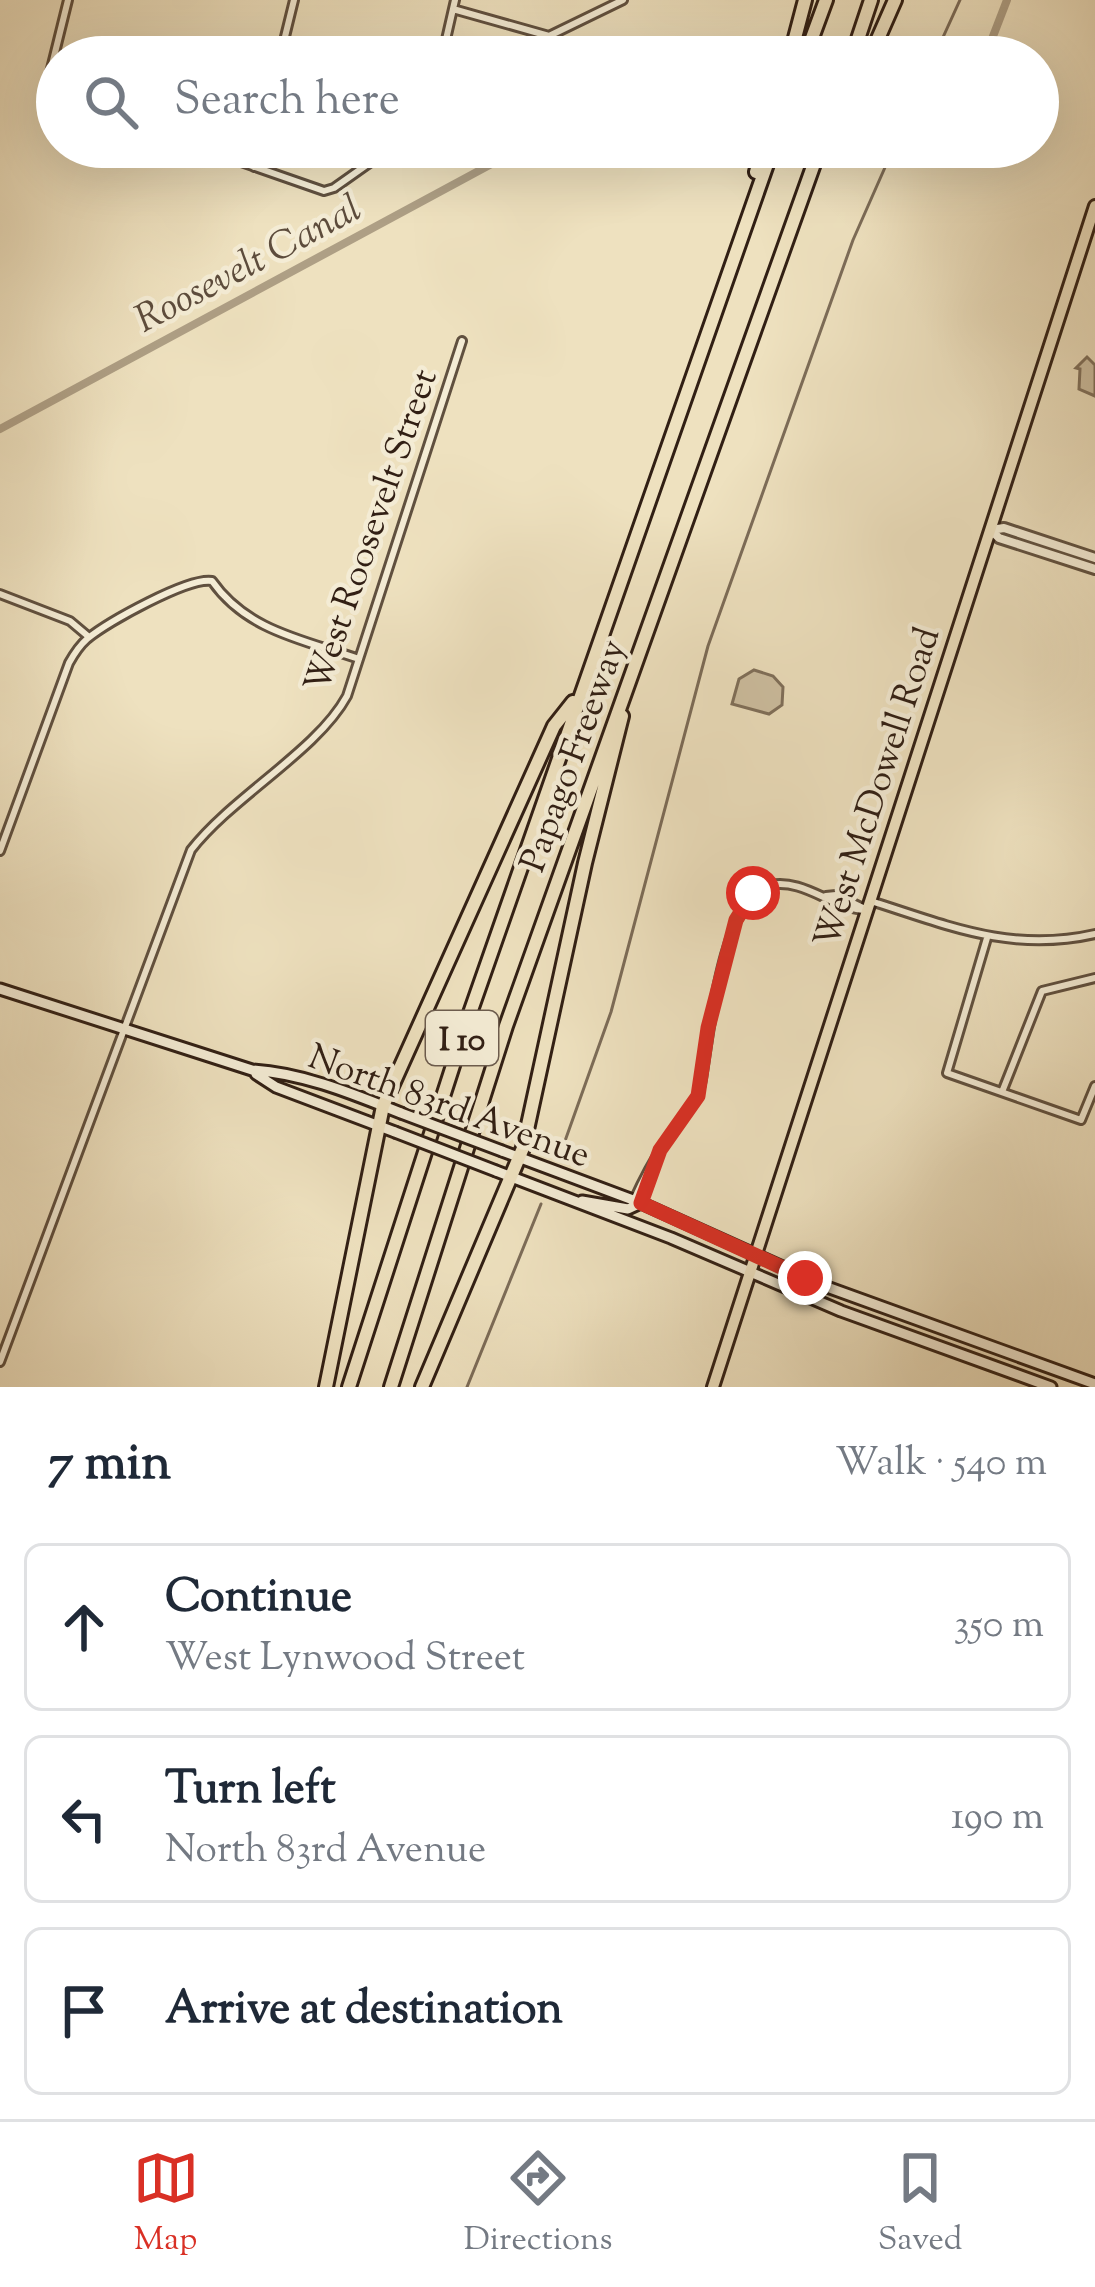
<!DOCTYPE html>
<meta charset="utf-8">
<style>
body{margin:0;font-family:"Sorts Mill Goudy",serif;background:#f2f2f3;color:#1f2937}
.stop{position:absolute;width:36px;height:36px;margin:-27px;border:9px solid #d93025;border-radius:50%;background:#fff}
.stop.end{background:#d93025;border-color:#fff;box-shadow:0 3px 12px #0008}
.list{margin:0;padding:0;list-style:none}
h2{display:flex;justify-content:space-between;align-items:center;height:156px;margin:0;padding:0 48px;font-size:51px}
h2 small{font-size:39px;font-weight:400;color:#747a83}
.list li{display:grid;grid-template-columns:78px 1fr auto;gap:36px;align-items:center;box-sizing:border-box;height:168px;margin:0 24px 24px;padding:0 24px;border:3px solid #e0e1e3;border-radius:18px}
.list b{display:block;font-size:45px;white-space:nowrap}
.list p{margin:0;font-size:39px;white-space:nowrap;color:#747a83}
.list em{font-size:39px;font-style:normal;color:#747a83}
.icon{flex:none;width:66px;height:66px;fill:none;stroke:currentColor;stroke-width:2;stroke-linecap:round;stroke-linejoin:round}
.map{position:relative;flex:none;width:1095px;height:1387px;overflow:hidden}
.search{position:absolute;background:#fff;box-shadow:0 12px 48px #0002;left:36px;right:36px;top:36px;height:132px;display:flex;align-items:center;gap:30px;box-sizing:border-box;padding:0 42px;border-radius:66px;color:#747a83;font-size:45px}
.sheet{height:732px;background:#fff}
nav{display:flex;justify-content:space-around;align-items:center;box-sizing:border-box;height:168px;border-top:3px solid #e0e1e3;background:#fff;font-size:33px;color:#747a83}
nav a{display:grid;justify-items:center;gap:6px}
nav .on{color:#d93025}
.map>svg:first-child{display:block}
.green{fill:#cec0a2;stroke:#80705b;stroke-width:3}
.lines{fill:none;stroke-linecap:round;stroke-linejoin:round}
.stream{stroke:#7c6c58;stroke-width:3}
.canal{stroke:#ae9f85;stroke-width:8}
.minor-casing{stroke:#60503f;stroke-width:12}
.tertiary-casing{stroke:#60503f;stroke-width:14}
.secondary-casing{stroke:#311f14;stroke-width:15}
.primary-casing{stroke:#311f14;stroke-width:16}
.motorway-casing{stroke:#311f14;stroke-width:18}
.minor{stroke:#f4ecd5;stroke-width:6}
.tertiary{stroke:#f4ecd5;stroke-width:8}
.secondary{stroke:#f4ecd5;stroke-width:9}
.primary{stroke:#eee1bf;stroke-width:10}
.motorway{stroke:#eee1bf;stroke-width:12}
.secondary-bridge-casing{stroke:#311f14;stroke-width:15;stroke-linecap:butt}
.secondary-bridge{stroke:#f4ecd5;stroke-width:9}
.route{stroke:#d93025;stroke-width:15}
.labels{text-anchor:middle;stroke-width:9;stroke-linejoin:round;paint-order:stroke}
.shield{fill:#f4ecd5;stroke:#6c5c4e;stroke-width:3}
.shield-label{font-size:33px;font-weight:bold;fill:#311f14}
.street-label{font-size:36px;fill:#311f14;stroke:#f4ecd5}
.water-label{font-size:39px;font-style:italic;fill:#5d4c3c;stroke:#f4ecd5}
</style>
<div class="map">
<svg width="1095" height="1387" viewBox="0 0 1095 1387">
<rect width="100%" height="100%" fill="#eee1bf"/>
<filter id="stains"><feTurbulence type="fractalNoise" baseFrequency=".00167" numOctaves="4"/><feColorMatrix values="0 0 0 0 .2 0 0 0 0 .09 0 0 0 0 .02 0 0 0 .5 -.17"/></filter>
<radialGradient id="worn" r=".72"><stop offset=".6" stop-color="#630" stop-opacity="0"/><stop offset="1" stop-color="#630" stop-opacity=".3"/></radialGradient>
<path class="green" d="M1087 357 1095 365V396L1079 389 1080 369 1076 368Z
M754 670 773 676 783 687 782 705 769 714 732 704 739 679Z"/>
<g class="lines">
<path class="stream" d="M934 57 960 0
M560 1155 611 1012 708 646 853 240 894 147
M467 1387 541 1204"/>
<path class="canal" d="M686 57 719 41 758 48
M985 57 1007 0
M0 429 523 147"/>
<defs>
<path id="minor" d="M453 9 549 36 623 0
M280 57 294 0
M442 57 455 0
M57 97 45 93 68 0
M198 147 324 191 334 188 392 147
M254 167 259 147
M0 594 70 621 89 637
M0 851 69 663C74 654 79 646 87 639 108 622 188 577 212 581 247 631 304 640 359 659
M826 896 836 895 867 910
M871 901C949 926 1012 953 1095 934
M987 938 947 1073 1081 1120 1095 1086
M1002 1092 1042 991 1095 978
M634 1200C643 1180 653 1161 665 1143 678 1122 698 1105 702 1079 709 1037 723 895 770 885 805 878 833 910 867 910
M641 1202 652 1169
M0 1362 191 850C233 796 317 751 347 696L462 341"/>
<path id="tertiary" d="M991 530 999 538 1095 569
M991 530 1004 528 1095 558"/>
<path id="secondary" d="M0 989 252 1070C303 1073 353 1094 401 1113
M256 1074 276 1087 395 1132
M502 1151 641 1203 827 1287 1095 1384
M496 1171 671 1238 841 1311 1051 1387
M582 1201 628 1209 641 1203"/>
<path id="primary" d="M713 1387 1095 206"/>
<path id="motorway" d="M790 57 805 0
M805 57 826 0
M852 57 871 0
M870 57 895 0
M756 172 763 147
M326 1387 383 1106 554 726 573 702
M349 1387 469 1016 773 147
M391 1387 506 1026 820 147
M422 1387 523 1148 585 863 622 716"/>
</defs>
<use href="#minor" class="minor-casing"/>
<use href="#tertiary" class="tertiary-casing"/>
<use href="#secondary" class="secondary-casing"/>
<use href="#primary" class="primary-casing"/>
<use href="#motorway" class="motorway-casing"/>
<use href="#minor" class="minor"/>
<use href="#tertiary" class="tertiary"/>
<use href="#secondary" class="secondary"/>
<use href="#primary" class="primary"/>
<use href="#motorway" class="motorway"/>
<defs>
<path id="secondary-bridge" d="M401 1113 502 1151
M395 1132 496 1171"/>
</defs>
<use href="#secondary-bridge" class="secondary-bridge-casing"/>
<use href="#secondary-bridge" class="secondary-bridge"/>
</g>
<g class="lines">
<path class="route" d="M753 893 736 920 708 1028 698 1096 660 1150 641 1203 805 1278"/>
</g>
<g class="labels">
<rect class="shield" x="426" y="1011" width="72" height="54" rx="9"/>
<g class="shield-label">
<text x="462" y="1050">I 10</text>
</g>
<g class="street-label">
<text transform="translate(369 530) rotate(-71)" y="13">West Roosevelt Street</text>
<text transform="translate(571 755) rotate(-70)" y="13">Papago Freeway</text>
<text transform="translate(875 787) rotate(-72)" y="13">West McDowell Road</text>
<text transform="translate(450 1104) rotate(20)" y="13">North 83rd Avenue</text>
</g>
<g class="water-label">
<text transform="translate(247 262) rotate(-28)" y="14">Roosevelt Canal</text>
</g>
</g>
<rect width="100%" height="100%" filter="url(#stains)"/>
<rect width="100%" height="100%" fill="url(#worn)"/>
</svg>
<div class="stop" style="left:753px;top:893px"></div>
<div class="stop end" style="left:805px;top:1278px"></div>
<div class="search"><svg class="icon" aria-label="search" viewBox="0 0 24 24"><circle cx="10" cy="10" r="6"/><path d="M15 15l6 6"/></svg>Search here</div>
</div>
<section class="sheet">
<h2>7 min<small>Walk · 540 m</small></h2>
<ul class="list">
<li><svg class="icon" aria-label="ahead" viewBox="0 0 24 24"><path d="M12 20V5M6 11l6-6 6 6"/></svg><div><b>Continue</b><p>West Lynwood Street</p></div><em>350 m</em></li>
<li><svg class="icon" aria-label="left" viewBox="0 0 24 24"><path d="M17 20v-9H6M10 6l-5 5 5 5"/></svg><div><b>Turn left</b><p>North 83rd Avenue</p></div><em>190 m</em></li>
<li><svg class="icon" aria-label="arrive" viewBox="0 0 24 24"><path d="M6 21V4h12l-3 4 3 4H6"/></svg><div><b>Arrive at destination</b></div></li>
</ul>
</section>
<nav>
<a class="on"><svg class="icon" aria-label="map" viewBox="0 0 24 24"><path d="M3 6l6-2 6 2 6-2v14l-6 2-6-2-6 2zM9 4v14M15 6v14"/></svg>Map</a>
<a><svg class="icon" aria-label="directions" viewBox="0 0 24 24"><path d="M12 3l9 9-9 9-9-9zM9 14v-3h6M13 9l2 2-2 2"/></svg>Directions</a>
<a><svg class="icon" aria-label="saved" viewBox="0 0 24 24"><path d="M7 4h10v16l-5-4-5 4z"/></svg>Saved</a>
</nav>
